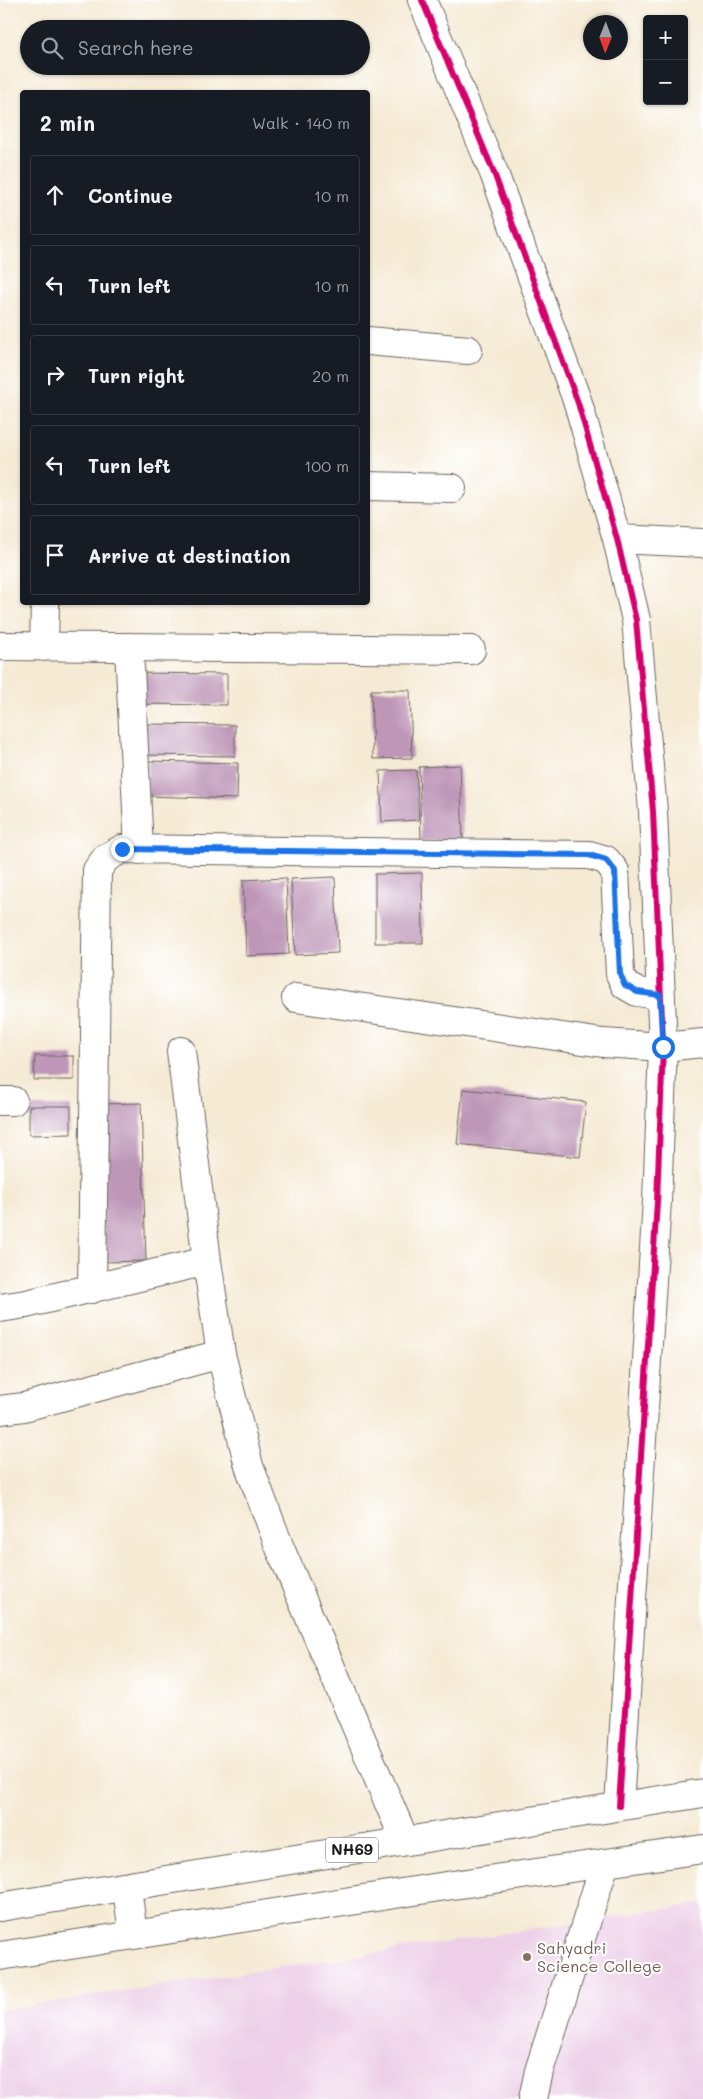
<!DOCTYPE html>
<meta charset="utf-8">
<style>
body{margin:0;font-family:Mali,sans-serif;background:#242831;color:#f1f3f6}
.controls{position:absolute;right:15px;top:15px;display:grid;overflow:hidden;border-radius:5px;box-shadow:0 1px 4px #0004}
.controls button{width:45px;height:45px;display:grid;place-items:center;padding:0;border:0;border-bottom:1px solid #363941;background:#171b24;color:#f1f3f6;font:25px sans-serif}
.compass{position:absolute;left:583px;top:15px;width:45px;height:45px;border-radius:50%;background:#171b24;box-shadow:0 1px 4px #0004;rotate:181deg}
.stop{position:absolute;width:15px;height:15px;margin:-11px;border:4px solid #1a73e8;border-radius:50%;background:#fff}
.stop.end{background:#1a73e8;border-color:#fff;box-shadow:0 1px 5px #0008}
.list{margin:0;padding:0;list-style:none}
h2{display:flex;justify-content:space-between;align-items:center;height:65px;margin:0;padding:0 20px;font-size:21px}
h2 small{font-size:16px;font-weight:400;color:#9ea1a6}
.list li{display:grid;grid-template-columns:32px 1fr auto;gap:15px;align-items:center;box-sizing:border-box;height:80px;margin:0 10px 10px;padding:0 10px;border:1px solid #363941;border-radius:5px}
.list b{display:block;font-size:19px;white-space:nowrap}
.list em{font-size:16px;font-style:normal;color:#9ea1a6}
.icon{flex:none;width:28px;height:28px;fill:none;stroke:currentColor;stroke-width:2;stroke-linecap:round;stroke-linejoin:round}
.map{position:relative;flex:none;width:703px;height:2099px;overflow:hidden}
.search{position:absolute;background:#171b24;box-shadow:0 1px 4px #0004;left:20px;top:20px;width:350px;height:55px;display:flex;align-items:center;gap:12px;box-sizing:border-box;padding:0 18px;border-radius:28px;color:#9ea1a6;font-size:19px}
.panel{position:absolute;background:#171b24;box-shadow:0 1px 4px #0004;left:20px;top:90px;width:350px;height:515px;border-radius:5px}
.map>svg:first-child{display:block}
.built{fill:#edd0e8}
.building{fill:#be96b8}
.lines{fill:none;stroke-linecap:round;stroke-linejoin:round}
.minor-casing{stroke:#68645c;stroke-width:30}
.highway-casing{stroke:#68645c;stroke-width:30}
.minor{stroke:#fff;stroke-width:28}
.highway{stroke:#fff;stroke-width:28}
.cycleway-casing{stroke:#fff;stroke-width:9}
.cycleway{stroke:#d6006c;stroke-width:6}
.route{stroke:#1a73e8;stroke-width:6}
.education-dot{fill:#8d6e63;stroke:#fff;stroke-width:2}
.labels{text-anchor:middle;stroke-width:4;stroke-linejoin:round;paint-order:stroke}
.shield{fill:#fff;stroke:#606060;stroke-width:1}
.shield-label{font-size:15px;font-weight:bold;fill:#1c1c1c}
.education-label{font-size:16px;fill:#785e54;stroke:#fff;text-anchor:start}
</style>
<div class="map">
<svg width="703" height="2099" viewBox="0 0 703 2099">
<rect width="100%" height="100%" fill="#fff"/>
<filter id="ink" filterUnits="userSpaceOnUse"><feTurbulence type="fractalNoise" baseFrequency=".02" numOctaves="2"/><feDisplacementMap in="SourceGraphic" scale="10" xChannelSelector="R" yChannelSelector="G"/><feConvolveMatrix kernelMatrix="1 2 1 2 8 2 1 2 1" color-interpolation-filters="sRGB"/></filter>
<filter id="wash" filterUnits="userSpaceOnUse"><feTurbulence type="fractalNoise" baseFrequency=".0096" numOctaves="4" result="noise"/><feDisplacementMap in="SourceGraphic" scale="20" xChannelSelector="R" yChannelSelector="G"/><feGaussianBlur stdDeviation="1.12" result="paint"/><feColorMatrix in="noise" values="0 0 0 0 0 0 0 0 0 0 0 0 0 0 0 0 0 1.4 0 .05"/><feComposite in="paint" operator="in"/></filter>
<g filter="url(#wash)">
<rect width="100%" height="100%" fill="#f5ead4"/>
<path class="built" d="M703 1903V2099H0V2010Z"/>
<g id="blocks">
<path class="building" d="M133 673 227 674V705L133 704Z
M371 690H410L412 758 373 759Z
M141 724 235 725V756L141 755Z
M148 761 238 763 237 799 147 796Z
M460 765 463 840 421 841 419 767Z
M416 770 419 820 382 822 380 771Z
M422 873 423 943H375V874Z
M335 877 338 953 295 955 291 879Z
M286 878 289 954 246 956 243 880Z
M35 1056H74V1080H34Z
M463 1089 586 1102 580 1157 457 1144Z
M141 1103 146 1261 105 1262 100 1104Z
M29 1106H71V1134L29 1135Z"/>
</g>
</g>
<g filter="url(#ink)">
<use href="#blocks" fill-opacity="0" stroke="#68645c" stroke-width="1"/>
<g class="lines">
<defs>
<path id="minor" d="M422 0 494 173 578 403 617 539 636 620 653 811 663 1047 657 1201 619 1806
M368 341 468 350
M368 486 452 488
M617 539 703 543
M0 646 471 650
M44 647 45 602
M129 647 139 850
M296 998 603 1043 663 1047 703 1043
M181 1051 207 1261 221 1354 249 1466 280 1548 405 1841
M0 1101H13
M92 1289 97 870 106 858 122 849 589 855 606 860 615 871 620 974 625 985 637 992 660 995
M0 1308 26 1304 207 1261
M0 1410 24 1407 221 1354
M533 2099 539 2071 605 1863"/>
<path id="highway" d="M127 1887 133 1935
M0 1907 703 1793
M0 1956 446 1886 703 1849"/>
</defs>
<use href="#minor" class="minor-casing"/>
<use href="#highway" class="highway-casing"/>
<use href="#minor" class="minor"/>
<use href="#highway" class="highway"/>
<defs>
<path id="cycleway" d="M422 0 494 173 578 403 617 539 636 620 653 811 663 1047 657 1201 619 1806"/>
</defs>
<use href="#cycleway" class="cycleway-casing"/>
<use href="#cycleway" class="cycleway"/>
</g>
</g>
<g class="lines" filter="url(#ink)">
<path class="route" d="M122 849 589 855 606 860 615 871 620 974 625 985 637 992 660 995 663 1047"/>
</g>
<circle class="education-dot" cx="527" cy="1957" r="5"/>
<g class="labels">
<rect class="shield" x="326" y="1837.5" width="52" height="25" rx="4"/>
<g class="shield-label">
<text x="352" y="1855">NH69</text>
</g>
<g class="education-label">
<text x="537" y="1954">Sahyadri<tspan x="537" dy="18">Science College</tspan></text>
</g>
</g>
</svg>
<div class="controls">
<button>+</button>
<button>−</button>
</div>
<svg class="compass" viewBox="-18 -18 36 36"><path d="M0-13l5 13h-10z" fill="#e53935"/><path d="M0 13l5-13h-10z" fill="#9ea1a6"/></svg>
<div class="stop" style="left:663px;top:1047px"></div>
<div class="stop end" style="left:122px;top:849px"></div>
<div class="search"><svg class="icon" aria-label="search" viewBox="0 0 24 24"><circle cx="10" cy="10" r="6"/><path d="M15 15l6 6"/></svg>Search here</div>
<section class="panel">
<h2>2 min<small>Walk · 140 m</small></h2>
<ul class="list">
<li><svg class="icon" aria-label="ahead" viewBox="0 0 24 24"><path d="M12 20V5M6 11l6-6 6 6"/></svg><div><b>Continue</b></div><em>10 m</em></li>
<li><svg class="icon" aria-label="left" viewBox="0 0 24 24"><path d="M17 20v-9H6M10 6l-5 5 5 5"/></svg><div><b>Turn left</b></div><em>10 m</em></li>
<li><svg class="icon" aria-label="right" viewBox="0 0 24 24"><path d="M7 20v-9h11M14 6l5 5-5 5"/></svg><div><b>Turn right</b></div><em>20 m</em></li>
<li><svg class="icon" aria-label="left" viewBox="0 0 24 24"><path d="M17 20v-9H6M10 6l-5 5 5 5"/></svg><div><b>Turn left</b></div><em>100 m</em></li>
<li><svg class="icon" aria-label="arrive" viewBox="0 0 24 24"><path d="M6 21V4h12l-3 4 3 4H6"/></svg><div><b>Arrive at destination</b></div></li>
</ul>
</section>
</div>
